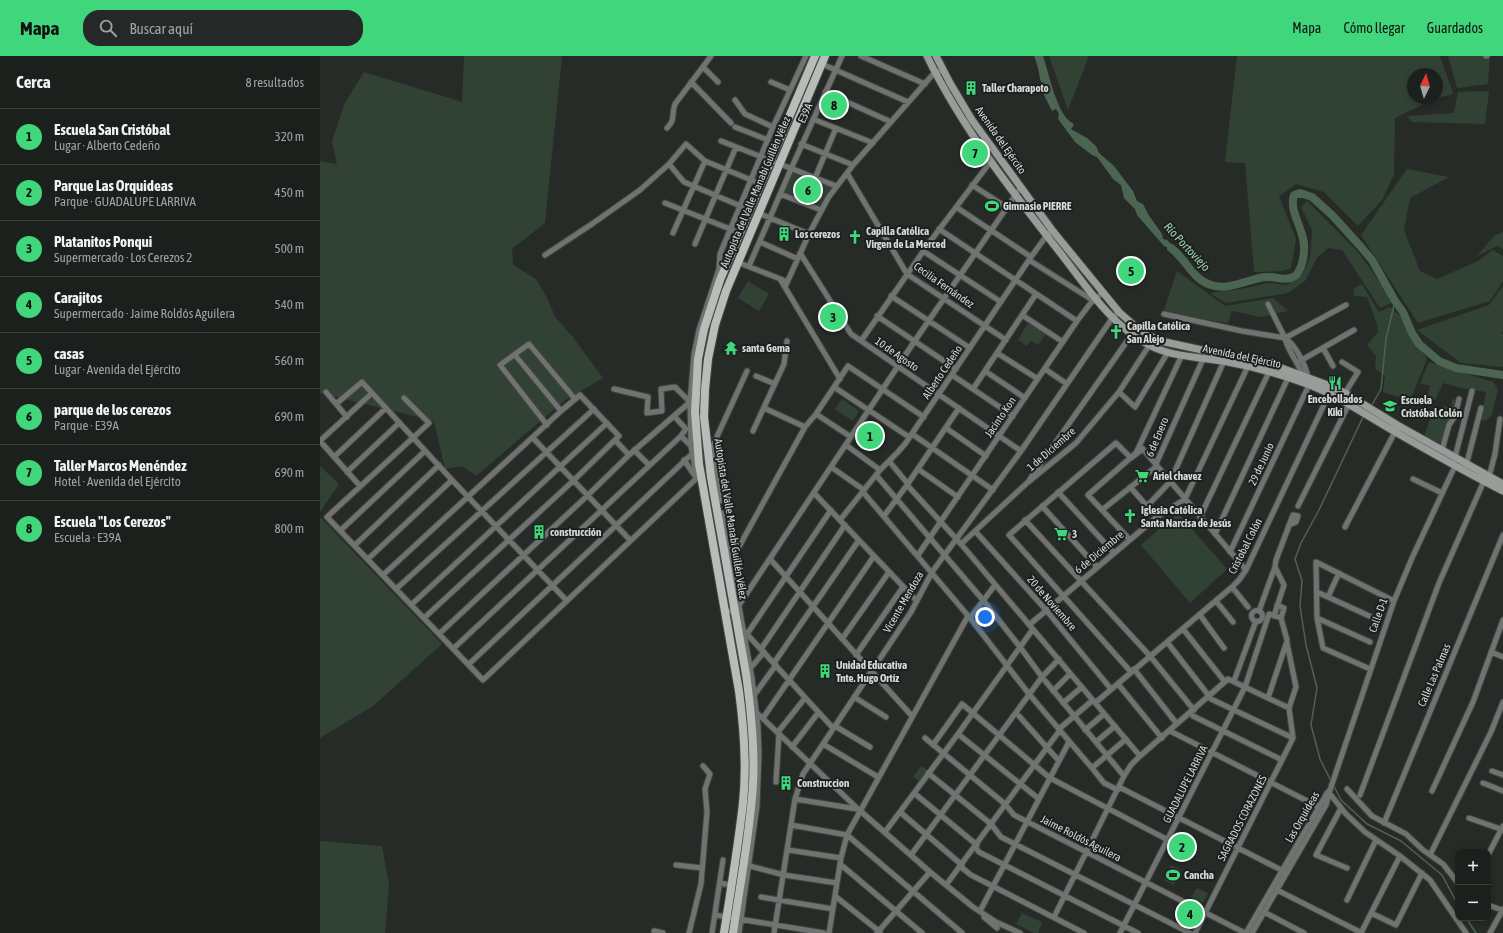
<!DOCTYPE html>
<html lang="es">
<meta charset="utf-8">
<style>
body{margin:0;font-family:"Asap Condensed",sans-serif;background:#252826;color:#f1f3f6}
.controls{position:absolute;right:12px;bottom:12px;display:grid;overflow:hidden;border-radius:8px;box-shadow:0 2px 6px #0003}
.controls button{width:36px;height:36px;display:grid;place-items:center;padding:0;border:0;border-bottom:1px solid #3a3e3b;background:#1c201d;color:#f1f3f6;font:20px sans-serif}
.compass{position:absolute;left:1087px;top:12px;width:36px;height:36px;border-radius:50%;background:#1c201d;box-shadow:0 2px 6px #0003;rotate:5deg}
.you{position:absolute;left:665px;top:561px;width:14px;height:14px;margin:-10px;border:3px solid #fff;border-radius:50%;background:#1a73e8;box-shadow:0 0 0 6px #1a73e833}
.badge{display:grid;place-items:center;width:26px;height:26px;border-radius:50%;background:#40d77c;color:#111;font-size:13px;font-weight:700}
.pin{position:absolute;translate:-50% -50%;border:2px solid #fff;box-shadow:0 1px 4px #0006}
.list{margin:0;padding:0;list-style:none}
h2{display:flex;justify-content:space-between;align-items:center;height:52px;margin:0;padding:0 16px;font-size:17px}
h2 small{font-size:13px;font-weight:400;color:#a0a3a4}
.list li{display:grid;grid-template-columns:26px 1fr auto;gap:12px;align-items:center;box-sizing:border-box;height:56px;padding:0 16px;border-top:1px solid #3a3e3b}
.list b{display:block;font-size:15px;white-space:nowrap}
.list p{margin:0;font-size:13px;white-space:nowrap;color:#a0a3a4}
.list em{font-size:13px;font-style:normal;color:#a0a3a4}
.icon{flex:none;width:22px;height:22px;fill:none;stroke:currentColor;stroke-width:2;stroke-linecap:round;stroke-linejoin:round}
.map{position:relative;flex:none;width:1183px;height:877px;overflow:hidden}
header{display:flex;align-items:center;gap:24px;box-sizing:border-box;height:56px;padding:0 20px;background:#40d77c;color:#111}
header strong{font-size:19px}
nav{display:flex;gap:22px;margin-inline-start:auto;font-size:14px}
.search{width:280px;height:36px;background:#252826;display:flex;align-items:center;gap:10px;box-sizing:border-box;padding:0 14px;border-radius:16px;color:#a0a3a4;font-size:15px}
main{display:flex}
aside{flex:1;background:#1c201d}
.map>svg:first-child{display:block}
.green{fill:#314235}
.water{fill:#4c6452}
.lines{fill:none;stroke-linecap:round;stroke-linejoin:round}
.stream{stroke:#4c6452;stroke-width:1.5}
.river{stroke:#4c6452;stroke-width:8}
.street-casing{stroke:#424743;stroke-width:7}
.secondary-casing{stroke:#424743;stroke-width:9}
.primary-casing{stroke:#424743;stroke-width:10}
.street{stroke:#717371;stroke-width:5}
.secondary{stroke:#999d9a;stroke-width:7}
.primary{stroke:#b8bdb9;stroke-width:8}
.labels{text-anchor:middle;stroke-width:4;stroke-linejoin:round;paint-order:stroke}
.poi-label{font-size:11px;font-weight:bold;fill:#d7dad8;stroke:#1d211e;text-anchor:start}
.street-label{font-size:11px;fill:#d7dad8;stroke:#1d211e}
.water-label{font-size:12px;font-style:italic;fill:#a1d1ad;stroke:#1d211e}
</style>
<header>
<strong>Mapa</strong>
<div class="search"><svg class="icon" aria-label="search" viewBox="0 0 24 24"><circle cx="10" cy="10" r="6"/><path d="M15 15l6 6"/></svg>Buscar aquí</div>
<nav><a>Mapa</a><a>Cómo llegar</a><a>Guardados</a></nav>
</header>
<main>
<aside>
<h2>Cerca<small>8 resultados</small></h2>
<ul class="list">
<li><span class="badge">1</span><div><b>Escuela San Cristóbal</b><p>Lugar · Alberto Cedeño</p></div><em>320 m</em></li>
<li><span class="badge">2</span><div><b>Parque Las Orquideas</b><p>Parque · GUADALUPE LARRIVA</p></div><em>450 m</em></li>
<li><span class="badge">3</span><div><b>Platanitos Ponqui</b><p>Supermercado · Los Cerezos 2</p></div><em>500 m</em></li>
<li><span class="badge">4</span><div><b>Carajitos</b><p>Supermercado · Jaime Roldós Aguilera</p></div><em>540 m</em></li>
<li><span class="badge">5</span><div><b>casas</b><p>Lugar · Avenida del Ejército</p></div><em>560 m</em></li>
<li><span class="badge">6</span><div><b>parque de los cerezos</b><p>Parque · E39A</p></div><em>690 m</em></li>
<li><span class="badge">7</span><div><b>Taller Marcos Menéndez</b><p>Hotel · Avenida del Ejército</p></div><em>690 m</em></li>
<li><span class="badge">8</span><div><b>Escuela &quot;Los Cerezos&quot;</b><p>Escuela · E39A</p></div><em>800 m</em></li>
</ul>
</aside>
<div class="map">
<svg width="1183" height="877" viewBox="0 0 1183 877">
<rect width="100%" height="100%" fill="#262b27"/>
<path class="green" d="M144 0H242L225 167 192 193 193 209 216 223 226 240 236 262 252 280 283 322 244 345 156 420 142 410 125 413 114 365 0 337V105L17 108 12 85 25 47 44 16 142 46Z
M729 0H769L748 54Z
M917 0H1120L1133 38 1117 42V18H1093V42H1116L1075 62 1074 119 1062 144 1038 170 1004 136 976 128 959 140 976 183 971 212 963 215 934 216 925 107 905 106Z
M1128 0H1170L1168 28 1137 32Z
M1169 35 1165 68 1092 66 1087 60 1134 57 1138 36Z
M1087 113 1129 121 1090 142 1084 174 1100 215 1117 223 1158 205 1173 194 1183 200V225L1170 245 1098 267 1041 179Z
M473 116 513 130 499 151 463 137Z
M987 145 1039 197 1063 231 1071 247 1060 252 1022 194 1008 192 997 202 985 225 968 237 906 247 890 237 927 232 947 227 967 229 983 217 990 202 992 174 981 151Z
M1183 176V193L1177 190 1157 200 1174 180Z
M857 215 905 250 953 242 968 255 941 261 912 255 908 267 883 263 844 254Z
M428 225 449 238 439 255 418 242Z
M1042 228 1059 256 1070 251 1080 260 1107 303 1090 345 1063 336 1065 319 1055 313 1056 300 1047 289 1058 276 1057 268 1047 241 1034 240 1033 233Z
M1183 230V276H1181L1183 278V311L1141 307 1097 274 1169 249Z
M708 267 726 278 718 289 711 285 707 290 698 284Z
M1109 306 1173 326 1178 333 1172 358 1166 365 1161 364 1166 336 1141 332 1123 327 1115 344 1106 342 1110 330 1100 327Z
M522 343 539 355 533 365 515 353Z
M1133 343 1135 344 1133 353 1135 354 1132 359H1130L1120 388 1104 381 1112 358 1118 360 1121 351 1125 350 1130 351Z
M0 410 19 428 0 456Z
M858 457 907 513 870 547 821 489Z
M0 461 122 588 53 650 0 682Z
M601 710 607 714 599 725 593 721Z
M862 779 872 785 862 803 852 798Z
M0 785 62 790 69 829 65 877H0Z
M851 809 861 814 854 829 844 824Z
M877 832 888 837 883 847 871 841Z
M702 857 722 866 718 877H714L696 868Z"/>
<path class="water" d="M714 0H723C729 18 735 48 747 63 749 65 752 66 754 69L751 73 767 82 776 90 779 97 794 110 813 135 817 145 823 148 828 158 842 178 843 183 847 184 870 208 853 194 844 190 817 159 815 153 804 142 801 129 793 123 777 101 772 99 755 86 738 63 739 58 736 53 732 55 723 37 725 35C724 30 721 27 720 23 719 15 717 8 714 0Z"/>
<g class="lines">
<path class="stream" d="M1052 349 1061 333 1066 283 1075 245
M1011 725 1000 703 991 669 997 632 986 589 980 550 982 525 975 503 981 487 999 454 1043 361
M1013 728 1021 744 1047 768 1081 785 1122 819 1138 849
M1146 862 1156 877"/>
<path class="river" d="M851 192C866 203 872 223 891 229 909 235 928 223 945 221 955 220 965 226 975 220 981 215 984 202 984 194 986 175 968 156 974 139L980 137 992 141 1013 160 1041 191 1052 204 1075 245 1083 256 1092 277 1099 288 1119 305 1136 312 1183 319"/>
<defs>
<path id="street" d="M541 0 605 28
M1166 0H1167
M502 8 588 46
M383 11 398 26
M371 26 411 67
M451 26 470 34
M505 36 571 66
M415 44 425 58 453 71
M493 63 553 87
M415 71 448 84
M347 72C356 63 351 59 355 48L391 0
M401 85 516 130
M481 88 533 109
M349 108 364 126 430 154
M527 117 587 218 686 284
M495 122 516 72
M652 129 686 151
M460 138 501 154
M345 147 420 177
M636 151 711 201
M438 157 489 178
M619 173 757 265
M353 177 385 105
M440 186 478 203
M375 188 416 91
M603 195 681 246
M480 197 531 278 701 395
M225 199 272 168 320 134 349 108 366 88 385 105 441 128
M709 204 774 245
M417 206 463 224
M429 210 471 113 522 0
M460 223 520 323
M465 231 489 178 508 142 533 109 615 16 624 15
M571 240 650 292
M948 248 965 282C966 292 980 309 983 320
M844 258 922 275 965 282 1026 249
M702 259 743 286
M557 260 636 313
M541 285 609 187 671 105
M1003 292 1013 310
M677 297 718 323
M195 299 241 355
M980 305 1034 274
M1022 306 1038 316 1025 337
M725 313 747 328
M665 315 705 342
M632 319 693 360
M436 320 455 328
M514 331 589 381
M294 333 328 341 327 357 342 355 341 333 355 331 370 346
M653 333 716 238
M6 336 27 361
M799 336 815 351 848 296
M84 342 109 367 7 461 163 624 377 422 371 390 361 380
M16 348 42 326 132 424 247 545
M444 352 485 371
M496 358 531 381
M227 369 180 309 209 288 255 343
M626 372 666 400
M433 375 464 308 467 285
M592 378 673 434
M213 382 310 484
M295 384 309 399
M0 385 52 337
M0 385 40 430
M526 389 560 414
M371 390 370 346 374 298 379 274 399 213 400 198 453 71 486 0
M821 391 926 514
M392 393 400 445
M314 394 329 409
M1122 394 1129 369 1135 360 1139 343
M389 398 427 315
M14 401 66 352
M364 404 375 420
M569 405 588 428
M1133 409 1152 335
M1146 410 1161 352
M511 411 544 434
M598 413 638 441
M27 416 79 367
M556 419 663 544 700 591 722 621 804 720
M1169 421 1175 398 1180 363
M710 423 812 278
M1093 423 1122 437
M587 429 641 488 820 700
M810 431 827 450
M543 436 650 562 709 638 772 712 806 683
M738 436 794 497
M494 437 597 545
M722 450 777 511
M978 450 1029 348
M782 454 837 410 836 408 884 301
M402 457 432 622 438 670 439 698 437 750 419 877
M564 460 587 429 639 352
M837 461 827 450 850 426 904 305
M880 461 949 316
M520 464 560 414 577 397 585 388 711 201 727 179 732 174
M705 464 830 600 874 654
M1025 471 1076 374
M21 474 105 395
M655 475 726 554 791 633
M895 478 968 322
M810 484 768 439 816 397 862 299
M641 488 707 427 756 387 799 336 834 282
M35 489 119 409
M910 496 989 329C989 315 977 290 965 282
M598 499 757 265 773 244 783 237
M48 503 132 424
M450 503 592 660
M410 507 485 371 496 358 528 310 604 361
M63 519 241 355 260 339 299 380 253 425 104 562
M912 531 928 551
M76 533 274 353
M997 536 1058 564
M1008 541 1019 517
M896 545 913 566
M91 549 287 367
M931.5 560a5.5 5.5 0 1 1 11 0a5.5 5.5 0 1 1-11 0Z
M939 555 955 511 956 504 973 459 978 460 976 466 969 469
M406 556 415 554 419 549 594 286 701 131
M880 559 904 592
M954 560 964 529 955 511
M650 562 675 529
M997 562 1050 586
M709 569 837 461 865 443 929 308
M863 573 905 626
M425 576 513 672
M120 577 267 440 309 399 370 346
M425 581 511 454
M522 583 569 516
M847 586 889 640
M134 592 361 380 366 373 354 360
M441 593 525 469
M1171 596 1183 601
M536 599 583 531
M454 607 539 484
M149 608 374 396
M814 613 857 668
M1050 613 1003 592 997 562 996 506 1074 545
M429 614 444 596
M811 616 689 479 796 387 811 402 823 393
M914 625 936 565
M798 628 842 682
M733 635 750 618
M435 638 456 609
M534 641 566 661
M948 642 966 588
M891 643 973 682
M743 647 762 631
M775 647 912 531 919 524 926 514 1009 338
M436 656 538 753 610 816 653 851 676 866 700 877
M699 660 739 705
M873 660 962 704
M443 662 554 500
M515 670 550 691
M739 673 773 644
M765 674 784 658
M850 675 999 751
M458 676 485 642
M638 678 719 743
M605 682 685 748 694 759 925 877
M776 686 795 670
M503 688 558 721
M613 689 642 648 730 722 848 784
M472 691 498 657
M772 712 784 727 798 734
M1172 715 1183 719
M608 717 671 768 681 781 870 877
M456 726 459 677
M1163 727 1183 735
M799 731 967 817
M1027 733 1052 760 1086 778 1103 794 1123 808 1138 827
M1112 735 1153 646 1183 564
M594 737 657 789
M1010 738 1026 758 1045 776 1080 800 1110 824 1146 877
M1040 739 1119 527 1164 425
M475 743 537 753
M1021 752 996 799 1027 812
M580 756 642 809
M1149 762 1183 774
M1064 767 1183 479
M471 769 527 779 642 877
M565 776 638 678 713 573
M655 791 659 796 818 877
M468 794 521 802
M591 799 722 621 739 603
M1110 799 1171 676 1183 646
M1168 799 1183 770
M520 808 602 877
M356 809 382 812
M426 809 464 819 517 827
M641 811 651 819 764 877
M400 827 411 829
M626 829 740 674
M957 834 1042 877
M515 840 560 876
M441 841 513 853
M1027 844 1056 784
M1168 849 1182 854
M660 855 749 686
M944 856 984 877
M1051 857 1076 869 1102 817
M395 859 504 877
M664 861 677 872
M734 861 804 720 811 709 820 700 908 623 969 652
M334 875 343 877
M369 877 381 828 387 756 385 733 390 718 383 710
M392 877 403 804
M454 877 475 743 483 718 591 556 612 516 701 395 793 261 799 256
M509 877 521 802 527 779 648 560
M557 877 610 816
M800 877 925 631 949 558 961 562
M875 877 973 682 969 652 976 631 967 587V584L961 562 964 552 957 549
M926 877 1007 737 1010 734
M932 877 1006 749 1010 734 1074 545 1092 502 1135 410
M1041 877 1080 800
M1170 877 1183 853"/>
<path id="secondary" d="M607 0C641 70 690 133 738 194 765 228 790 269 829 289 851 301 879 301 903 305 931 310 960 318 987 328 1019 340 1047 360 1077 377 1112 397 1147 417 1183 435
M616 0 630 27 652 64 732 174 799 256 816 271 834 282 845 286 956 310 1005 328 1025 337 1079 370 1183 428"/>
<path id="primary" d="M404 877C411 834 418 791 423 747 427 710 424 672 419 635L379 408 375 356 378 303 384 273 400 224 495 0
M413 877C420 828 430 778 433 728 435 691 431 654 426 618L391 421 384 361 385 333 388 303 395 269 406 235 505 0"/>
</defs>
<use href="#street" class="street-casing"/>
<use href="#secondary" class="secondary-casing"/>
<use href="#primary" class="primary-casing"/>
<use href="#street" class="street"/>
<use href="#secondary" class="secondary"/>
<use href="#primary" class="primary"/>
</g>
<defs>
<symbol id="building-bare" viewBox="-9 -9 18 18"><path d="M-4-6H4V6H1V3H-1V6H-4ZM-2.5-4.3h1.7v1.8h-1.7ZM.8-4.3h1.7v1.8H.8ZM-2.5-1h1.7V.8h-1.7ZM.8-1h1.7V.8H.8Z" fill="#40d77c" stroke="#1d211e" stroke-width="2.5" paint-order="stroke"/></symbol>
<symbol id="stadium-bare" viewBox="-9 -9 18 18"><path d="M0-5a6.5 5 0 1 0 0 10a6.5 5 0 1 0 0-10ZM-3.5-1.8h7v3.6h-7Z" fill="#40d77c" stroke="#1d211e" stroke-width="2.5" paint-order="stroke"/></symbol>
<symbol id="church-bare" viewBox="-9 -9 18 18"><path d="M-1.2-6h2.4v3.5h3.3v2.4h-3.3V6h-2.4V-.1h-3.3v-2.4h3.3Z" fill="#40d77c" stroke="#1d211e" stroke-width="2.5" paint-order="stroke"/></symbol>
<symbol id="temple-bare" viewBox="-9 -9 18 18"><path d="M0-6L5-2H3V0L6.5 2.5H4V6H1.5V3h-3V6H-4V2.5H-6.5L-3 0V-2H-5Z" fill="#40d77c" stroke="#1d211e" stroke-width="2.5" paint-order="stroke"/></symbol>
<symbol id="restaurant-bare" viewBox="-9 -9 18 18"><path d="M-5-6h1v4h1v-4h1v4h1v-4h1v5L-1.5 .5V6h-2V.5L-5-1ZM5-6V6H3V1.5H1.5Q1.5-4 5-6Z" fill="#40d77c" stroke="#1d211e" stroke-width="2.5" paint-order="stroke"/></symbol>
<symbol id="school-bare" viewBox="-9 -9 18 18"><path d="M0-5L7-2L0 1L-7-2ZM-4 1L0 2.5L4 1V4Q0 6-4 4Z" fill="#40d77c" stroke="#1d211e" stroke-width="2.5" paint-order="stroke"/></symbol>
<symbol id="supermarket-bare" viewBox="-9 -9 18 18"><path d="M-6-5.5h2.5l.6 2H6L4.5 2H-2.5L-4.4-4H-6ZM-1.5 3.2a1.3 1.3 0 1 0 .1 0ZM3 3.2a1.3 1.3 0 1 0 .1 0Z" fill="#40d77c" stroke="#1d211e" stroke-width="2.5" paint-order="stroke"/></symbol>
</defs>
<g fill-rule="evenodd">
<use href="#building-bare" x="641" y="22" width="20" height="20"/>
<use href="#stadium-bare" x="662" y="140" width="20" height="20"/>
<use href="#building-bare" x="454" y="168" width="20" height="20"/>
<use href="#church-bare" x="525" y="171" width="20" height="20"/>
<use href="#church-bare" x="786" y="266" width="20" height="20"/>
<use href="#temple-bare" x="401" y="282" width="20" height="20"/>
<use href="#restaurant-bare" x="1005" y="317" width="20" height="20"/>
<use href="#school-bare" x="1060" y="340" width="20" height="20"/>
<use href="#supermarket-bare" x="812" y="410" width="20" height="20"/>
<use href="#church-bare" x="800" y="450" width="20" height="20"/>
<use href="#building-bare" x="209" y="466" width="20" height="20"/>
<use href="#supermarket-bare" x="731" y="468" width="20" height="20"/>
<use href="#building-bare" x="495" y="605" width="20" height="20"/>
<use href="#building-bare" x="456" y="717" width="20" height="20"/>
<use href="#stadium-bare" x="843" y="809" width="20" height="20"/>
</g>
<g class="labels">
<g class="poi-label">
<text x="662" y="36">Taller Charapoto</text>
<text x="683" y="154">Gimnasio PIERRE</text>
<text x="546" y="179">Capilla Católica<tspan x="546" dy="13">Virgen de La Merced</tspan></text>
<text x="475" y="182">Los cerezos</text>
<text x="807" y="274">Capilla Católica<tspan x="807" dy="13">San Alejo</tspan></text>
<text x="422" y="296">santa Gema</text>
<text x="1015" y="347" text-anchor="middle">Encebollados<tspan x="1015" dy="13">Kiki</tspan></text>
<text x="1081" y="348">Escuela<tspan x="1081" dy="13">Cristóbal Colón</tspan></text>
<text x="833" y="424">Ariel chavez</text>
<text x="821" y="458">Iglesia Católica<tspan x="821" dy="13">Santa Narcisa de Jesús</tspan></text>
<text x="230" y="480">construcción</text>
<text x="752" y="482">3</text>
<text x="516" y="613">Unidad Educativa<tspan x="516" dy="13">Tnte. Hugo Ortíz</tspan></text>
<text x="477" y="731">Construccion</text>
<text x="864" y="823">Cancha</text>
</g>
<g class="street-label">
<text transform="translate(485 57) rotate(-66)" y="4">E39A</text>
<text transform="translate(681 84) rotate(55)" y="4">Avenida del Ejército</text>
<text transform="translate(435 136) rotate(-67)" y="4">Autopista del Valle Manabí Guillén Vélez</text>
<text transform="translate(624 229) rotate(35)" y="4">Cecilia Fernández</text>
<text transform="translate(577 298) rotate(35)" y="4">10 de Agosto</text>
<text transform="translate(922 300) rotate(12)" y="4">Avenida del Ejército</text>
<text transform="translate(622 316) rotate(-56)" y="4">Alberto Cedeño</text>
<text transform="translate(680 361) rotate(-56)" y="4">Jacinto Kon</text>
<text transform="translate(837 381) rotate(-67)" y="4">6 de Enero</text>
<text transform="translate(731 393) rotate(-41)" y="4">1 de Diciembre</text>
<text transform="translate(941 408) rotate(-65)" y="4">29 de Junio</text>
<text transform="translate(411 463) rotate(81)" y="4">Autopista del Valle Manabí Guillén Vélez</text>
<text transform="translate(925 490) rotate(-63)" y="4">Cristobal Colón</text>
<text transform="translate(779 496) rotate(-40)" y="4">6 de Diciembre</text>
<text transform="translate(583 546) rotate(-60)" y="4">Vicente Mendoza</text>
<text transform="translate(732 547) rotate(49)" y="4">20 de Noviembre</text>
<text transform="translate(1058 559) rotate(-70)" y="4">Calle D-1</text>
<text transform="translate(1114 619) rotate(-67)" y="4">Calle Las Palmas</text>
<text transform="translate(865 728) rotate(-63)" y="4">GUADALUPE LARRIVA</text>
<text transform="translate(982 761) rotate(-60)" y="4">Las Orquídeas</text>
<text transform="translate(922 762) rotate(-63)" y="4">SAGRADOS CORAZONES</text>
<text transform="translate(761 782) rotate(27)" y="4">Jaime Roldós Aguilera</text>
</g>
<g class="water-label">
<text transform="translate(867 191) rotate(47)" y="4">Río Portoviejo</text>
</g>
</g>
</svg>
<div class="controls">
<button>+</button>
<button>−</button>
</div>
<svg class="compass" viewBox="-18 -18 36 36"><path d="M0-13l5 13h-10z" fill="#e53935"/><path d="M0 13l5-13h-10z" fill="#a0a3a4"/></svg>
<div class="you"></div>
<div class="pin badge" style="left:550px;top:380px">1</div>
<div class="pin badge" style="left:862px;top:791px">2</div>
<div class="pin badge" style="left:513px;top:261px">3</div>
<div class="pin badge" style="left:870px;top:858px">4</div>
<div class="pin badge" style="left:811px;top:215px">5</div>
<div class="pin badge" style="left:488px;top:134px">6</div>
<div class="pin badge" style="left:655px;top:97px">7</div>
<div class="pin badge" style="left:514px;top:49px">8</div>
</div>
</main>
